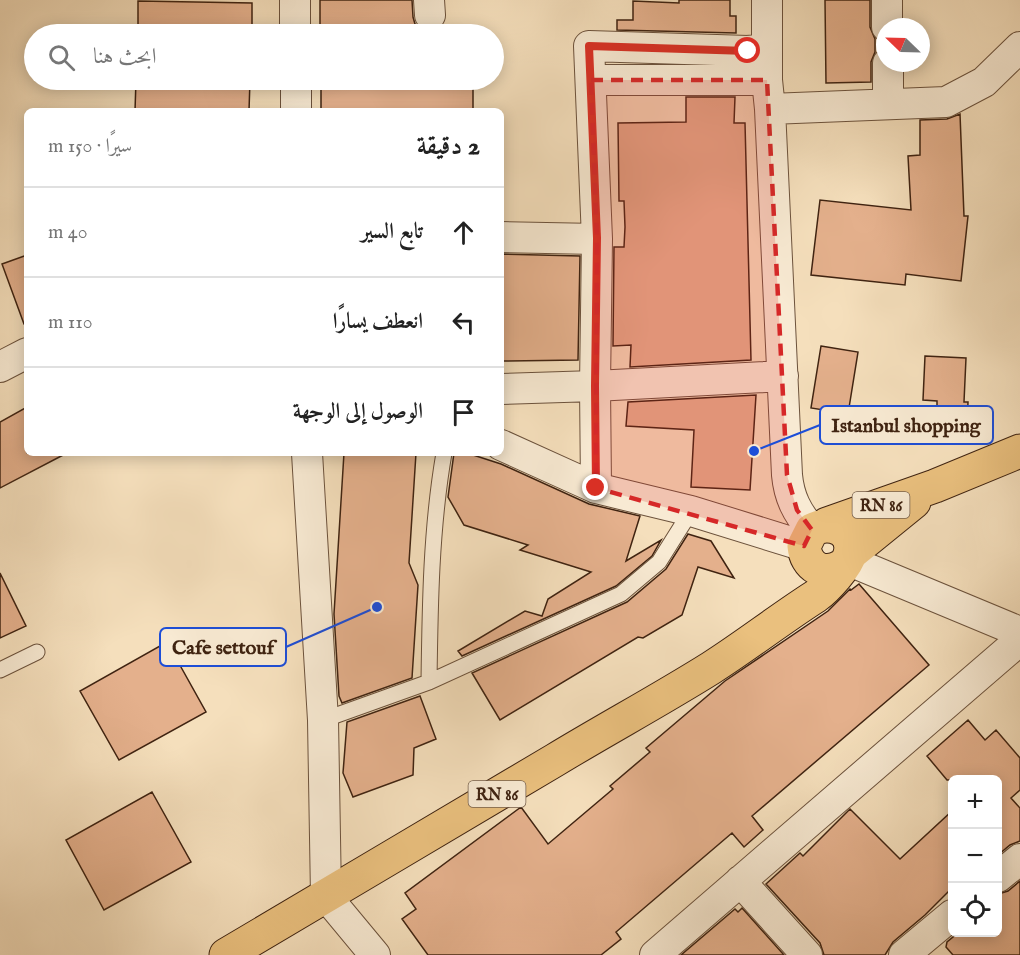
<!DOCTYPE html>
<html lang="ar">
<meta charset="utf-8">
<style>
body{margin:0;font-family:"IM FELL English",Amiri,serif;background:#f6f6f6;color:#222;direction:rtl}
.controls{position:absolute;right:18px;bottom:18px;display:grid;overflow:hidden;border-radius:9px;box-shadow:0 3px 15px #0003}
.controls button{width:54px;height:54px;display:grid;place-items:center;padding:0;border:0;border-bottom:2px solid #e0e0e0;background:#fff;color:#222;font:30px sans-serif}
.compass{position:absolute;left:876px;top:18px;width:54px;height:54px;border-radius:50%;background:#fff;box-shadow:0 3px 15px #0003;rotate:293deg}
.stop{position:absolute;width:18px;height:18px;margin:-14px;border:4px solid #d93025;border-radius:50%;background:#fff}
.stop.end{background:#d93025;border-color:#fff;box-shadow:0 2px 6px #0008}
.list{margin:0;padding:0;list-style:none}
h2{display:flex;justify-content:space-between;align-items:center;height:78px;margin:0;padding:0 24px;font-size:26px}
h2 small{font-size:20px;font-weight:400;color:#767676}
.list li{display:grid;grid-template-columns:39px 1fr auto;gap:18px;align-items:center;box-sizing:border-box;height:90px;padding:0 24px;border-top:2px solid #e0e0e0}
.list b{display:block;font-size:22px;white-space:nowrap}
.list em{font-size:20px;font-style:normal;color:#767676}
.icon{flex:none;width:33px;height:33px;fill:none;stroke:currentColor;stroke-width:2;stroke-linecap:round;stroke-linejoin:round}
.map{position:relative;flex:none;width:1020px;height:955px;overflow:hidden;direction:ltr}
.search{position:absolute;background:#fff;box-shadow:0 3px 15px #0003;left:24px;top:24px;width:480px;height:66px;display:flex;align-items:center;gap:15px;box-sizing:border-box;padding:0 21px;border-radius:33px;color:#767676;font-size:22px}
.panel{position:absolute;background:#fff;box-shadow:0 3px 15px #0003;left:24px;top:108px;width:480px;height:348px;border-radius:9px;direction:rtl}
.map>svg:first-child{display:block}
.building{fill:#e4b08c;stroke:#3f2311;stroke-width:1.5}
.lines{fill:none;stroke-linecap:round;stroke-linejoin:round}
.lane-casing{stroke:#6c523c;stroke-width:17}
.street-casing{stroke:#6c523c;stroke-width:32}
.primary-casing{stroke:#3f2311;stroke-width:35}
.lane{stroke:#f8ead3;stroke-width:15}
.street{stroke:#f8ead3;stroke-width:30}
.primary{stroke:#eac07e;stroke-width:33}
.route{stroke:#d93025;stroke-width:8}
.marked{fill:#d62828;fill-opacity:0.2;stroke:#d62828;stroke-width:4.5;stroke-dasharray:12 8;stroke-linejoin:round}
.labels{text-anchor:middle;stroke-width:4.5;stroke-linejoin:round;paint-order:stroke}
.shield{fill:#f8ead3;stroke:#765f4b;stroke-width:1.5}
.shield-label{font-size:16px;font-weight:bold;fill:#3f2311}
.leader{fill:none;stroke:#1d4ed8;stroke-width:2}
.callout-dot{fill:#1d4ed8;stroke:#f8ead3;stroke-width:2}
.callout{fill:#f8ead3;stroke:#1d4ed8;stroke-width:2}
.callout-label{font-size:20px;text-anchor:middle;font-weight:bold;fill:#3f2311}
</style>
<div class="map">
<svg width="1020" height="955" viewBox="0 0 1020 955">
<rect width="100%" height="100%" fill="#f5dfbc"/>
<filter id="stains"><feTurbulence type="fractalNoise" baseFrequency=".00333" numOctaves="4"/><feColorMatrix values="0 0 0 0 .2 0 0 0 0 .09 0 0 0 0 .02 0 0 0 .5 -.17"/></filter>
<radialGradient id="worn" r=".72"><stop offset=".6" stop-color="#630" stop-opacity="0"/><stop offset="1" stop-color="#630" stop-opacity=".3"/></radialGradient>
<path class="building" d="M320 0H412L413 17 415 24 422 30V34H320Z
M679 0H730V16H736V33L617 30V20H633V1L679 3Z
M825 0H870V27L875 39V52L871 62V82L826 83Z
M138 1 252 3V34H138Z
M136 80H250L249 111H135Z
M321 80H473V111H321Z
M686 97H735L734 123H745L751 360 630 367 631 345 613 346 614 247H624L625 227 624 201H619L618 123 686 122Z
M960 114 964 216H968L961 281 906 274 905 285 811 275 820 200 911 210 908 156 920 155V120L947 119Z
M501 254 580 256 578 360 501 361Z
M27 255V324H24L2 264Z
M821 346 858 352 848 414 811 408Z
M925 356 966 358 964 402H968L967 426H937V401L923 400Z
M756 395 750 490 691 487 694 430 626 426 628 402Z
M27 407V453H67L0 488V422Z
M344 453H416L409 563 418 585 412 678 342 703 339 696 334 614Z
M454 453H467L501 464 589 504 640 516 626 561 661 540 652 556 616 586 462 656 458 651 525 611 542 616 548 599 591 572 520 550 528 545 464 525 448 497Z
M688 534 711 541 734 578 698 567 682 615 643 638 638 637 500 720 472 673 627 602 666 569Z
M0 573 26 626 0 638Z
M859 584 929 665 752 816 763 830 744 847 732 833 616 932 621 939 601 955H428L402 919 416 909 405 893 521 807 548 844 613 789 610 786 650 752 646 748 725 681 828 611 850 589 851 590Z
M167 642 206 712 119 760 80 691Z
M420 696 436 739 414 748 413 775 353 797 343 773 347 722Z
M968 720 985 740 996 730 1020 758V790L1011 798 1020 808V841L1010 845 998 855V780H947L927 756Z
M152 792 191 862 104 910 66 840Z
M850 809 900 859 952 811V888L925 915 893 942 885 955H824L820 943 766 884 800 853 803 856Z
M1020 881V955H953L946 947 947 942 958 933H998V894L1008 891Z
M742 908 784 955H681L735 909 738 912Z"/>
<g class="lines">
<defs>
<path id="lane" d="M0 670 37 652
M429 682C430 605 431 528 444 453
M323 720 429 682 621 594 659 562 691 511"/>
<path id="street" d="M295 0V34
M429 0 430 15
M767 0V80L770 109 787 475C789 497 797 513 812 530
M887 0V27
M888 63V104
M296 80V111
M591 80H767
M770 109 946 102 984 82 1020 47
M501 237 597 239
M0 367 27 353
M501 389 595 386 783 376
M501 445 596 488 691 511 804 546
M307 453 323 720 326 896 375 955
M596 488 595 386 597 239 589 46 748 51 767 49
M847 560 1020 632
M998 877 1020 859
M740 881 807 955
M655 955 1020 640
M904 955 952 915"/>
<path id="primary" d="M827 524 935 486 1020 451
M850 554 914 502
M226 955C336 890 445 825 555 760 606 729 660 700 711 668 747 645 780 619 816 596 826 589 847 566 850 554 856 530 830 520 812 530L804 546C806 567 823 577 842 566"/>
</defs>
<use href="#lane" class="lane-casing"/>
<use href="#street" class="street-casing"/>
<use href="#primary" class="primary-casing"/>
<use href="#lane" class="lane"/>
<use href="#street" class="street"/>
<use href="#primary" class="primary"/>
</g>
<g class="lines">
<path class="route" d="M596 488 595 386 597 238 589 46 748 51"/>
</g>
<path class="marked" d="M591 80H767L787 475 797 510 812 530 804 546 596 488 597 239Z"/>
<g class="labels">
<g class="shield">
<rect x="852.5" y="492" width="57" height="26" rx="4.5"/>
<rect x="468.5" y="781" width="57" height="26" rx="4.5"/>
</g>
<g class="shield-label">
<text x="881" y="511">RN 86</text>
<text x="497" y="800">RN 86</text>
</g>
</g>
<path class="leader" d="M754 451L820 425M377 607L286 647"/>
<g class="callout-dot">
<circle cx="754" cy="451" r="6"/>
<circle cx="377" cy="607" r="6"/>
</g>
<g class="callout">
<rect x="820" y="406" width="173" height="38" rx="6"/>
<rect x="160" y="628" width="126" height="38" rx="6"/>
</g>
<g class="callout-label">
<text x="906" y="432">Istanbul shopping</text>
<text x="223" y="654">Cafe settouf</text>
</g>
<rect width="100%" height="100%" filter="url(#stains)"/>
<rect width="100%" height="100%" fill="url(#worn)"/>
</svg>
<div class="controls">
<button>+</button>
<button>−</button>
<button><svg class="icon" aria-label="locate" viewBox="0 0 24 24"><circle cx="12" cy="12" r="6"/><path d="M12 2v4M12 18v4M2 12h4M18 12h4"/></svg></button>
</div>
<svg class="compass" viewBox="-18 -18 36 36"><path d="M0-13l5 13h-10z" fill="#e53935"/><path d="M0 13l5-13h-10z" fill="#767676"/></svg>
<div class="stop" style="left:748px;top:51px"></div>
<div class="stop end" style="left:596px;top:488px"></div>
<div class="search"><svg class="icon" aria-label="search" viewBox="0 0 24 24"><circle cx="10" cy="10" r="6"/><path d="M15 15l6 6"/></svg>ابحث هنا</div>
<section class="panel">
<h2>2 دقيقة<small>سيرًا · 150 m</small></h2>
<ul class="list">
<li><svg class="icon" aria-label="ahead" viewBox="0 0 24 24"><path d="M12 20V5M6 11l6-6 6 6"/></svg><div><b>تابع السير</b></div><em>40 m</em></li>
<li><svg class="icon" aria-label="left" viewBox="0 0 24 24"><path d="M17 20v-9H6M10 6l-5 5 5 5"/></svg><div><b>انعطف يسارًا</b></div><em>110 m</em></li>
<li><svg class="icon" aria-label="arrive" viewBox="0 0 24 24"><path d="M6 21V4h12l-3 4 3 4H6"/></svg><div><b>الوصول إلى الوجهة</b></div></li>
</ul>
</section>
</div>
